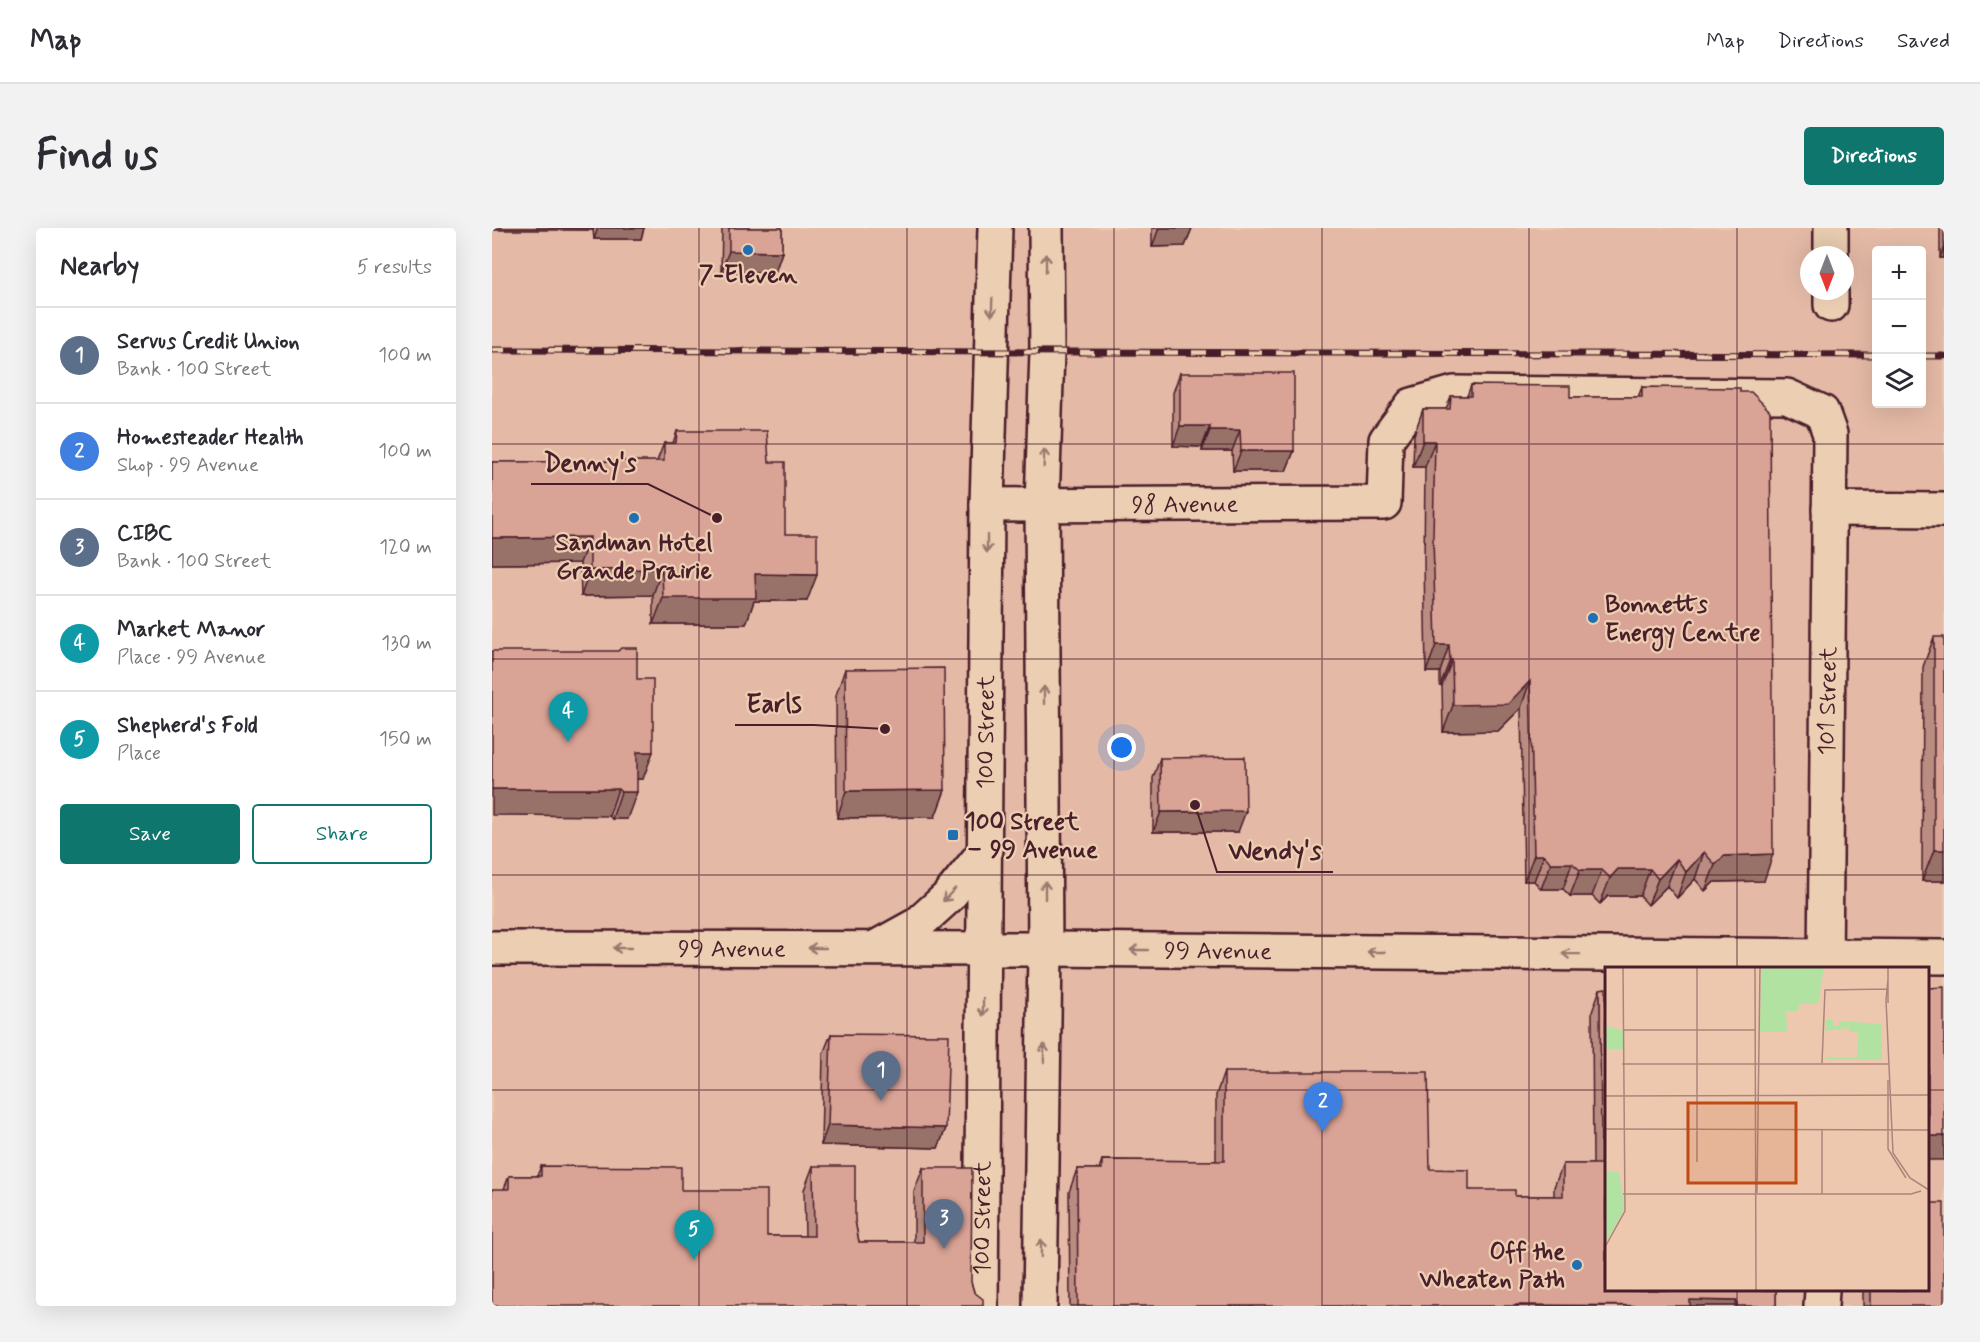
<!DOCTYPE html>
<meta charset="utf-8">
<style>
body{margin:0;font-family:Mynerve,sans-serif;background:#f2f2f3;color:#2b2b33}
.controls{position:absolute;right:18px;top:18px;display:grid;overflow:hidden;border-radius:6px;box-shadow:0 6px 24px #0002}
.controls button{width:54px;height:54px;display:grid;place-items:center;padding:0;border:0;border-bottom:2px solid #e1e1e2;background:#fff;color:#2b2b33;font:30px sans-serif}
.compass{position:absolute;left:1308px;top:18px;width:54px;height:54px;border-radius:50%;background:#fff;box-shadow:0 6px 24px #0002;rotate:180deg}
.you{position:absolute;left:630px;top:520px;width:21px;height:21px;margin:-15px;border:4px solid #fff;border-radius:50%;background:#1a73e8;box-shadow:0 0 0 9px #1a73e833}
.badge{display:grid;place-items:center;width:39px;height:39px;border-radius:50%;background:#0f766e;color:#fff;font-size:20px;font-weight:700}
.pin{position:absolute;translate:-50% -50px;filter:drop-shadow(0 2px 3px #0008)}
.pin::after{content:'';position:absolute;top:32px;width:21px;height:18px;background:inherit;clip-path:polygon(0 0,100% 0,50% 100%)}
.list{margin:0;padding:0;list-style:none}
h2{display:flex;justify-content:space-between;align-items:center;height:78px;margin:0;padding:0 24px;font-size:26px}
h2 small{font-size:20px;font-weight:400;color:#7c7c81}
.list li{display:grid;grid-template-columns:39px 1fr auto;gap:18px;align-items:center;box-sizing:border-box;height:96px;padding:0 24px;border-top:2px solid #e1e1e2}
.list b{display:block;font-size:22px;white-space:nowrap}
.list p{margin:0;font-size:20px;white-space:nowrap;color:#7c7c81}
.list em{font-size:20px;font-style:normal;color:#7c7c81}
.actions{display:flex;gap:12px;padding:18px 24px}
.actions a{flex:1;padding:14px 0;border:2px solid #0f766e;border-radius:6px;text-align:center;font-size:21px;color:#0f766e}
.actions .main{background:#0f766e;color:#fff}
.icon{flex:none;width:33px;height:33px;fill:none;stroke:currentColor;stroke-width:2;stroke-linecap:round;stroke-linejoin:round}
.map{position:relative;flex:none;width:1452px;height:1078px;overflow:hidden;border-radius:6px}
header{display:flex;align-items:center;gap:36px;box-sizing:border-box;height:84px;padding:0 30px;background:#fff;border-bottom:2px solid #e1e1e2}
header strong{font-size:28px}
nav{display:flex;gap:33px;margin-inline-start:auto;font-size:21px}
.intro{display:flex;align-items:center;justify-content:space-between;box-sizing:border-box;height:144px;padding:0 36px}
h1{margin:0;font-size:42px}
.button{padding:15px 27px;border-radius:6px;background:#0f766e;color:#fff;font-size:21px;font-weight:700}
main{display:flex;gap:36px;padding:0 36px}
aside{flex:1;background:#fff;border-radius:6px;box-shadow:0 6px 24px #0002}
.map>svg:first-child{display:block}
.built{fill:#e4baa6;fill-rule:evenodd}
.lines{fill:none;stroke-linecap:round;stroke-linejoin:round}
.minor-casing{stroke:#4a1f2b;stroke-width:38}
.major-casing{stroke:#4a1f2b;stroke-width:38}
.minor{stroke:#eccfb2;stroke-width:33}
.major{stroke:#eccfb2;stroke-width:33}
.rail-casing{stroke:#4a1f2b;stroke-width:7}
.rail{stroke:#eccfb2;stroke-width:4.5;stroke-dasharray:14;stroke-linecap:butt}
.wall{fill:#bb8c81;stroke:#4a1f2b;stroke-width:1.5}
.shaded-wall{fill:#987269;stroke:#4a1f2b;stroke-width:1.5}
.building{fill:#d9a396;stroke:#4a1f2b;stroke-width:1.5}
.oneway{stroke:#9b776e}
.grid{fill:none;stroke:#4a1f2b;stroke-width:1.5;stroke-opacity:0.55}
.poi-dot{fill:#1f6fb2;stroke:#eccfb2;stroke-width:2}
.labels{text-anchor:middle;stroke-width:4.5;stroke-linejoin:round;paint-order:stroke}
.poi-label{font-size:24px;font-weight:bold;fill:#4a1f2b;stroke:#eccfb2}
.street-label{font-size:24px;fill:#4a1f2b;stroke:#eccfb2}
.inset-road{fill:none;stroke:#ac847a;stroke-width:1.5}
.view{fill:#c04a14;fill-opacity:0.15;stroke:#c04a14;stroke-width:3}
.inset-edge{fill:none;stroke:#4a1f2b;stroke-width:3}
.leader{fill:none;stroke:#4a1f2b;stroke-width:2}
.callout-dot{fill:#4a1f2b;stroke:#eccfb2;stroke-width:2}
.callout-label{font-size:26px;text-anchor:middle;font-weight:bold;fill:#4a1f2b;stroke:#eccfb2;stroke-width:4.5;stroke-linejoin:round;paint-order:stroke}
</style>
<header>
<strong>Map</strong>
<nav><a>Map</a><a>Directions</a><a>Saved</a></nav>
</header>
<div class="intro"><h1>Find us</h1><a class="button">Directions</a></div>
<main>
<aside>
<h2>Nearby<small>5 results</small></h2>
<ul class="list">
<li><span class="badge" style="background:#5c6f8a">1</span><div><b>Servus Credit Union</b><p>Bank · 100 Street</p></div><em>100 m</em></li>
<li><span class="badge" style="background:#3f7fe0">2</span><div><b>Homesteader Health</b><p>Shop · 99 Avenue</p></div><em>100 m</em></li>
<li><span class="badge" style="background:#5c6f8a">3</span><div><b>CIBC</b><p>Bank · 100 Street</p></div><em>120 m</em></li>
<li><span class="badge" style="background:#0f9aa8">4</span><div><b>Market Manor</b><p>Place · 99 Avenue</p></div><em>130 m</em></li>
<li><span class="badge" style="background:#0f9aa8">5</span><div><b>Shepherd's Fold</b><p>Place</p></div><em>150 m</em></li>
</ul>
<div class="actions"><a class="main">Save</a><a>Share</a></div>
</aside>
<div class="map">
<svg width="1452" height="1078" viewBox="0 0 1452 1078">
<rect width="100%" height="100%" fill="#edc8af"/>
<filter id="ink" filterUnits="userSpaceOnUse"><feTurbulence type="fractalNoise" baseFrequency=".0167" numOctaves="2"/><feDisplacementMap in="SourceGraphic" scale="12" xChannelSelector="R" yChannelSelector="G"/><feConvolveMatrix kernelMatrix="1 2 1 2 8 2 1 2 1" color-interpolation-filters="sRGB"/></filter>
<g filter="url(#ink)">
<path class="built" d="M0 0H1452V1078H0ZM1384 22H1430V176H1384ZM1317 27H1353V63H1317ZM1114 740H1436V1062H1114Z"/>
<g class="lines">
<defs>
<g id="minor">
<path d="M1339 27V0"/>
<path d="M1339 77V63"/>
<path id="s1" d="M495 277 892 275 894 212 920 177 962 165 1295 168 1330 184 1338 206 1333 740"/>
<path d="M1337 281 1452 282"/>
<path d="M1329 1078 1330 1062"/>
</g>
<g id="major">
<path d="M385 719 425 697 457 668 494 622"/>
<path id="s2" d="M0 720 553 721 1452 729"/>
<path id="s3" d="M489 1078 495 277 503 0"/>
<path d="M548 1078 553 721 550 277 555 123 554 0"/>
</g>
</defs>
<use href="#minor" class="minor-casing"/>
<use href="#major" class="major-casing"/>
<use href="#minor" class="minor"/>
<use href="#major" class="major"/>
<defs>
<path id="rail" d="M0 122 1384 127
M1430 128H1452"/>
</defs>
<use href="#rail" class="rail-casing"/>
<use href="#rail" class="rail"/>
</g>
<path class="wall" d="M0 0H152L149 11H102L101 2Z
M230 0H290V24L283 44H229Z
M660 0H700L693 18 660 19Z
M1448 0H1452V30H1448Z
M688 145 802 223 794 243H741L740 223H710V219L681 218V165Z
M979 157 1078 169H1146L1150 159 1272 653 1222 654 1213 663 1203 651 1185 670 1175 658 1156 677 1148 668H1116L1108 676 1100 668H1078L1071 661H1049L1042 653H1032L1029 480 1006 503 951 504 950 458H948V444H934L932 335 933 239H921L922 207 931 181H954L959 168H975Z
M185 203 277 234 293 306 315 373H262L254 396H161V367L89 368 88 335 0 336V234L165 233 172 215H181Z
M1442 409 1452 653H1430L1431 439Z
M353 441 453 562 443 589 345 590 344 467Z
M145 451 151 551H145L135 591H120L117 588Z
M668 530 746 604H661V550Z
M1108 761 1114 1062H1284V1078H578L577 964 585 941H607L610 932 724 933V867L732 844 938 941 977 962 1023 968H1062V959L1071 936H1101L1100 784Z
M339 806 454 900 446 920 329 917 331 826Z
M49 938 189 962 275 1008H313L312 962 321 938 363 993 367 1014H422V964L431 940 479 1054 482 1064 12 961 17 948H45Z
M1371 1062H1436L1452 1078H1371Z"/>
<path class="shaded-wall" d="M0 0H102L101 2H0Z
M106 0H152L149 11H102Z
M667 0H700L693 18 660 19Z
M1452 18V30H1448Z
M237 23 290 24 283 44H229Z
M688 198H718L710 219 681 218Z
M718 202H748L740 223H710Z
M931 213H943L933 239H921Z
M749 223H802L794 243H741Z
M98 309 88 335 0 336V310Z
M170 341 161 367 89 368 98 342Z
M263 346 325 347 315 373H262L254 396H161L171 370Z
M944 417H957L948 444H934Z
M958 432H960L950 458H948Z
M1038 453 1029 480 1006 503 951 504 961 477Z
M145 524H161L151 551H135Z
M0 561H126L117 588 0 587Z
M453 562 443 589 345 590 354 563Z
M129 564H145L135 591H120Z
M754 583 746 604H661L669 584Z
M1442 622H1452V653H1430Z
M1212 624 1203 651 1185 670 1194 644Z
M1281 626 1272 653 1222 654 1213 663 1223 637 1232 628Z
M1042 627H1052L1042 653H1032Z
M1185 631 1175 658 1156 677 1166 651Z
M1059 635H1080L1071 661H1049Z
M1126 641H1158L1148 668H1116L1108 676 1118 650Z
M1088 642H1110L1100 668H1078Z
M336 897 454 900 446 920 329 917Z
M1436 908H1452V932H1436Z
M1198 1072 1245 1073 1243 1078H1196Z
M1024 1077 1113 1078H1023Z"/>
<path class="building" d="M237 0H290V24L237 23Z
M688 145H802V223H749L748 202H718V198H688Z
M979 157 1078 158V169H1150V159L1248 160V164H1259L1278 183 1281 626 1232 628 1223 637 1212 624 1194 644 1185 631 1166 651 1158 641H1126L1118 650 1110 642H1088L1080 635H1059L1052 627H1042L1038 453 1016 476 961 477 960 432H958L957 417H944L941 309 943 213H931V181H958L959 168H979Z
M185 203H275L277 234H293V306H325V347L263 346 264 370H171L170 341 98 342V309L0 310V234L172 233V215H184Z
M1442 409H1452V622H1442Z
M129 420H145V451H161V524H145V564H129L126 561H0V423H126Z
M452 440 453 562 354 563 353 441Z
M753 529 754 583 669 584 668 530Z
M1452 759V908H1436V760Z
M1114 760V1062H1284V1078H1245V1073L1198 1072V1078L1024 1077V1078H586L585 941H610V932L732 933V844H936L938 941 977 942V962H1023V968H1071V936H1109L1108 761Z
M339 806 457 807 454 900 336 897Z
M49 938 189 939V962H275V1008H322L321 938H363V993L367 1014H431V940H480L479 1054 482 1064 491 1071V1078H0V961H17V948H49Z
M1436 975H1452V1078H1379V1062H1436Z"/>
<defs><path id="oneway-shaft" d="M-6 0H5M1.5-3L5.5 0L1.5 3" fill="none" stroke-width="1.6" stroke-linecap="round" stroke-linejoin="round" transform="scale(1.5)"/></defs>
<g class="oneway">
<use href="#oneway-shaft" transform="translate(554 35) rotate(-90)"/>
<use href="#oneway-shaft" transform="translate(500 79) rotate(92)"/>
<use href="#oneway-shaft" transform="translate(552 230) rotate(-88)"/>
<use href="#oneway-shaft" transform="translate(495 316) rotate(90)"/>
<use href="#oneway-shaft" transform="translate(552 467) rotate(-90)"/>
<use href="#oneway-shaft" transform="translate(553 662) rotate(-90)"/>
<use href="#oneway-shaft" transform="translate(457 667) rotate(133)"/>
<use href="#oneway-shaft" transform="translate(130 720) rotate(180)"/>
<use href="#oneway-shaft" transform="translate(325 720) rotate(180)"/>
<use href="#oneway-shaft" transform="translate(647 722) rotate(-180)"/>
<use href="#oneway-shaft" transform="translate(884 724) rotate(-180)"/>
<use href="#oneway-shaft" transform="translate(1079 726) rotate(-179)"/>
<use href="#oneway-shaft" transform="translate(491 779) rotate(90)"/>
<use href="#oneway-shaft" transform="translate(552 825) rotate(-89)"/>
<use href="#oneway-shaft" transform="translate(549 1020) rotate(-89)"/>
</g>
</g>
<path class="grid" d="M207 0V1078M415 0V1078M622 0V1078M830 0V1078M1037 0V1078M1245 0V740M0 216H1452M0 431H1452M0 647H1452M0 862H1114M1436 862H1452M1245 1062V1078"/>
<g class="poi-dot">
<circle cx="256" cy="22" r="6"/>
<circle cx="142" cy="290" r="6"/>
<circle cx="1101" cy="390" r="6"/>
<rect x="455" y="601" width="12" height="12" rx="3"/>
<circle cx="1085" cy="1037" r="6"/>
</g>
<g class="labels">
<g class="poi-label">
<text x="256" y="54">7-Eleven</text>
<text x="142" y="322">Sandman Hotel<tspan x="142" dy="28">Grande Prairie</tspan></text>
<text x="1113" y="384" text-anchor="start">Bonnetts<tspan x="1113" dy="28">Energy Centre</tspan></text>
<text x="473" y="601" text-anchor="start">100 Street<tspan x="473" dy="28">– 99 Avenue</tspan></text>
<text x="1073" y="1031" text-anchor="end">Off the<tspan x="1073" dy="28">Wheaten Path</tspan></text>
</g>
<g class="street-label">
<text dy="8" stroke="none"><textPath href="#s1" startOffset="198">98 Avenue</textPath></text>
<text transform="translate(1335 473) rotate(-89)" y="8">101 Street</text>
<text dy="8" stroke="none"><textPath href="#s3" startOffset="574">100 Street</textPath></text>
<text dy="8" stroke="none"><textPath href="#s2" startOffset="240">99 Avenue</textPath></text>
<text dy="8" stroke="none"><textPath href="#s2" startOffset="726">99 Avenue</textPath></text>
<text dy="8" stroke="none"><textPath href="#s3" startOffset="88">100 Street</textPath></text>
</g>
</g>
<g transform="translate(1113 739)">
<rect width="324" height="324" fill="#edc8af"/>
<path d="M156 0H219L213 37H194L193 44H181L182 65H155ZM221 53H228V59H234V54L277 57V93H221L220 90 252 91 253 65H244V61L220 64ZM0 59 18 63V82H0V91ZM0 205H14L20 241 3 272H0Z" fill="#b2e2a1"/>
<path class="inset-road" d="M150 0 151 324M283 0V36M283 12 281 33 288 186 305 211 324 223M19 63H150M217 96 220 23 283 22M17 97H283M283 113V182L301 211M0 129 324 128M0 162 324 163M217 163V227M92 195V0M152 226 155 0M18 227H306L316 224M0 280 20 244 18 0"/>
<path class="view" d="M83 136H191V216H83Z"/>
<rect width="324" height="324" class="inset-edge"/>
</g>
<path class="leader" d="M225 290L156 256H39M393 501L322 497H243M703 577L725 644H841"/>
<g class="callout-dot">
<circle cx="225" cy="290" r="6"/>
<circle cx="393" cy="501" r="6"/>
<circle cx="703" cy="577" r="6"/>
</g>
<g class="callout-label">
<text x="98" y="243">Denny's</text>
<text x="282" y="484">Earls</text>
<text x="783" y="631">Wendy's</text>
</g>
</svg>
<div class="controls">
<button>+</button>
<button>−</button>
<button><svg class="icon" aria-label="layers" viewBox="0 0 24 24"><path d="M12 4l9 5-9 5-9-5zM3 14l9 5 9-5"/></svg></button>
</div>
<svg class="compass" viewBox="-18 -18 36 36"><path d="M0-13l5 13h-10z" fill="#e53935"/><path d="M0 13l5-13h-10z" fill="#7c7c81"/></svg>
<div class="you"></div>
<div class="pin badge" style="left:389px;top:873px;background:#5c6f8a">1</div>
<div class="pin badge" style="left:831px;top:904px;background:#3f7fe0">2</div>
<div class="pin badge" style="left:452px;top:1021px;background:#5c6f8a">3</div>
<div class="pin badge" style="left:76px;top:514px;background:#0f9aa8">4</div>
<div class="pin badge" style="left:202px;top:1032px;background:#0f9aa8">5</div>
</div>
</main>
